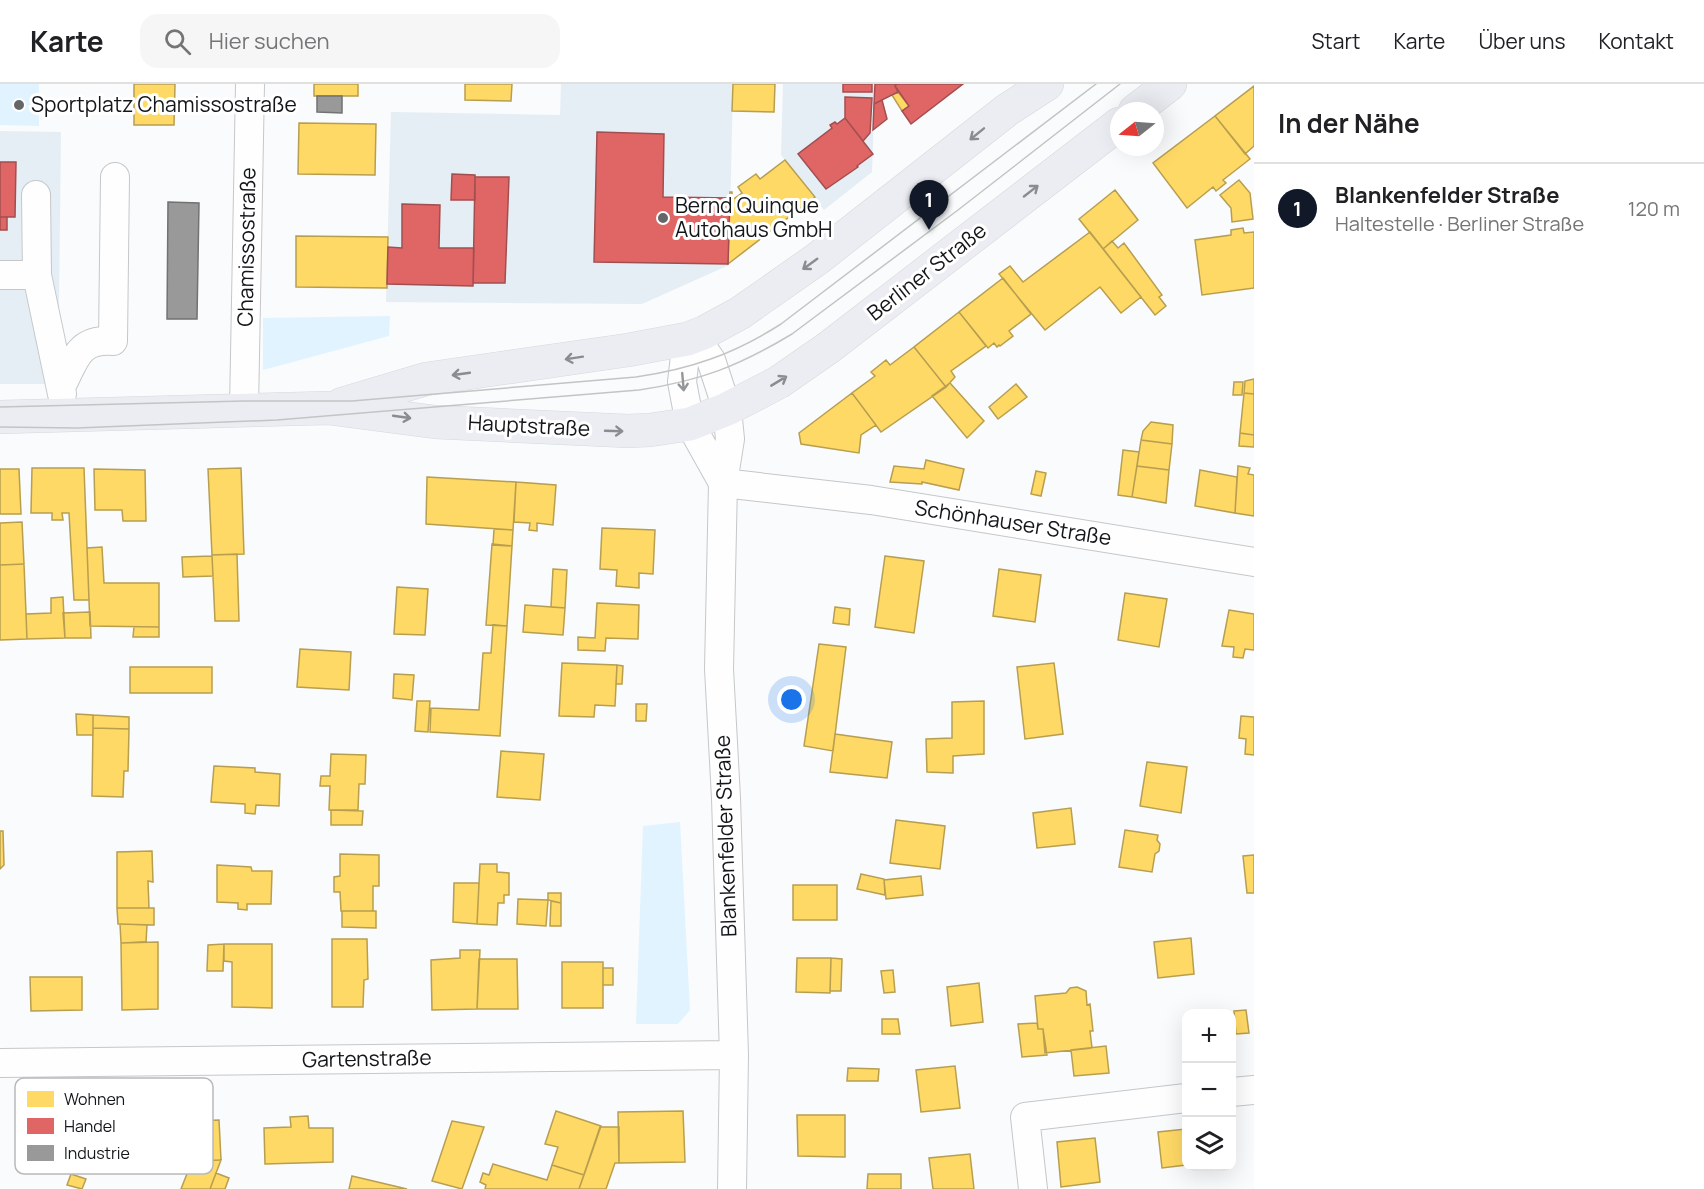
<!DOCTYPE html>
<html lang="de">
<meta charset="utf-8">
<style>
body{margin:0;font-family:Manrope,sans-serif;background:#f6f6f6;color:#202124}
.controls{position:absolute;right:18px;bottom:18px;display:grid;overflow:hidden;border-radius:12px;box-shadow:0 6px 24px #0002}
.controls button{width:54px;height:54px;display:grid;place-items:center;padding:0;border:0;border-bottom:2px solid #e0e0e0;background:#fff;color:#202124;font:30px sans-serif}
.compass{position:absolute;left:1110px;top:18px;width:54px;height:54px;border-radius:50%;background:#fff;box-shadow:0 6px 24px #0002;rotate:253deg}
.you{position:absolute;left:792px;top:616px;width:21px;height:21px;margin:-15px;border:4px solid #fff;border-radius:50%;background:#1a73e8;box-shadow:0 0 0 9px #1a73e833}
.badge{display:grid;place-items:center;width:39px;height:39px;border-radius:50%;background:#111827;color:#fff;font-size:20px;font-weight:700}
.pin{position:absolute;translate:-50% -50px;filter:drop-shadow(0 2px 3px #0008)}
.pin::after{content:'';position:absolute;top:32px;width:21px;height:18px;background:inherit;clip-path:polygon(0 0,100% 0,50% 100%)}
.list{margin:0;padding:0;list-style:none}
h2{display:flex;justify-content:space-between;align-items:center;height:78px;margin:0;padding:0 24px;font-size:26px}
h2 small{font-size:20px;font-weight:400;color:#757577}
.list li{display:grid;grid-template-columns:39px 1fr auto;gap:18px;align-items:center;box-sizing:border-box;height:90px;padding:0 24px;border-top:2px solid #e0e0e0}
.list b{display:block;font-size:22px;white-space:nowrap}
.list p{margin:0;font-size:20px;white-space:nowrap;color:#757577}
.list em{font-size:20px;font-style:normal;color:#757577}
.icon{flex:none;width:33px;height:33px;fill:none;stroke:currentColor;stroke-width:2;stroke-linecap:round;stroke-linejoin:round}
.map{position:relative;flex:none;width:1254px;height:1105px;overflow:hidden}
header{display:flex;align-items:center;gap:36px;box-sizing:border-box;height:84px;padding:0 30px;background:#fff;border-bottom:2px solid #e0e0e0}
header strong{font-size:28px}
nav{display:flex;gap:33px;margin-inline-start:auto;font-size:21px}
.search{width:420px;height:54px;background:#f6f6f6;display:flex;align-items:center;gap:15px;box-sizing:border-box;padding:0 21px;border-radius:18px;color:#757577;font-size:22px}
main{display:flex}
aside{flex:1;background:#fff}
.map>svg:first-child{display:block}
.built{fill:#e5eef5}
.green{fill:#e1f3fe}
.homes{fill:#ffd966;stroke:#b89e4f;stroke-width:1.5}
.shops{fill:#e06666;stroke:#a24e4f;stroke-width:1.5}
.industry{fill:#999;stroke:#717272;stroke-width:1.5}
.lines{fill:none;stroke-linecap:round;stroke-linejoin:round}
.minor-casing{stroke:#c5c7c9;stroke-width:30}
.major-casing{stroke:#d7d8d9;stroke-width:34}
.minor{stroke:#fefeff;stroke-width:28}
.major{stroke:#ebedf3;stroke-width:33}
.tram{stroke:#c3c4c4;stroke-width:1.5}
.oneway{stroke:#8a8c90}
.oneway2{stroke:#949697}
.poi-dot{fill:#646668;stroke:#fff;stroke-width:2}
.labels{text-anchor:middle;stroke-width:6;stroke-linejoin:round;paint-order:stroke}
.poi-label{font-size:21px;fill:#131618;stroke:#fff;text-anchor:start}
.street-label{font-size:21px;fill:#131618;stroke:#fff}
.key{fill:#fff;stroke:#b8b9ba;stroke-width:1.5}
.key-label{font-size:16px;fill:#131618}
</style>
<header>
<strong>Karte</strong>
<div class="search"><svg class="icon" aria-label="search" viewBox="0 0 24 24"><circle cx="10" cy="10" r="6"/><path d="M15 15l6 6"/></svg>Hier suchen</div>
<nav><a>Start</a><a>Karte</a><a>Über uns</a><a>Kontakt</a></nav>
</header>
<main>
<div class="map">
<svg width="1254" height="1105" viewBox="0 0 1254 1105">
<rect width="100%" height="100%" fill="#f9fbfd"/>
<path class="built" d="M561 0H733L729 181 642 220 386 218 391 28 560 31Z
M783 0H875L872 88 824 126 781 71Z
M0 47 61 48 58 300H0Z"/>
<path class="green" d="M0 0H39V42L0 41Z
M390 232 389 252 263 286V234Z
M680 738 690 926 678 940H636L643 742Z"/>
<path class="homes" d="M134 0H175L174 41H134Z
M314 0H358V12H314Z
M465 0H512L511 17 465 16Z
M733 0H775L774 28 732 27Z
M1254 2V62L1245 70 1215 32Z
M898 8 909 22 902 27 892 11Z
M1215 32 1250 75 1223 96 1226 99 1216 107 1213 103 1187 124 1153 79Z
M299 39 376 40 375 91 298 90Z
M785 76 815 113 728 180 730 108H732V116L742 109 738 103 756 90 760 95Z
M1239 96 1250 109 1253 135 1232 138 1231 124 1220 111Z
M1115 106 1138 136 1103 165 1079 135Z
M1243 144 1244 149 1254 148V204L1202 211 1195 156 1231 151V146Z
M1090 148 1141 213 1121 229 1100 203 1045 246 999 190 1010 182 1023 198Z
M296 152 388 153 387 204 296 203Z
M1112 157 1118 164 1124 159 1162 211 1159 213 1166 222 1155 231 1103 165Z
M1003 194 1031 230 1009 247 1013 252 1000 262 999 261 997 263 994 259 988 264 959 228Z
M959 228 986 262 951 287 955 293 946 303 914 263Z
M914 263 946 303 881 348 852 309 875 292 871 288 886 276 890 281Z
M1254 295V310L1244 309 1245 297Z
M1234 298H1243L1242 311H1233Z
M950 299 984 337 967 354 932 312Z
M1016 300 1027 313 998 335 989 323Z
M852 309 876 341 861 351 859 369 801 360 799 349Z
M1244 309 1254 310V351L1240 349Z
M1151 338 1173 341 1172 360 1141 356 1143 347Z
M1240 349 1254 351V363L1239 362Z
M1141 356 1172 360 1169 386 1137 382Z
M1123 366 1139 368 1132 413 1118 411Z
M926 376 964 385 959 406 922 398V400L890 398 894 382 924 385Z
M1137 382 1169 386 1166 419 1132 413Z
M1238 382 1250 384 1248 390 1254 391V432L1235 429Z
M32 384H84L89 516H74L69 429H62L63 436H52V429H31Z
M241 384 244 470 212 471 208 385Z
M0 385H19L21 430H0Z
M94 385 145 386 146 437H123L122 426H95Z
M1200 386 1237 393 1235 429 1195 422Z
M1036 387 1046 389 1041 412 1031 410Z
M427 393 516 398 513 446 426 440Z
M516 398 556 401 553 441 537 439V447L529 446 530 439 514 438Z
M22 438 24 480 0 481V439Z
M602 444 655 446 653 490 639 489V504L616 502 617 486 600 485Z
M494 445 513 446 512 462 493 461Z
M492 460 512 462 507 542 486 541Z
M102 463 104 499H159V543L90 542 87 464Z
M237 470 239 537H215L212 471Z
M212 472 213 492 183 493 182 473Z
M885 472 924 477 914 549 875 543Z
M24 480 27 555 0 556V481Z
M553 485 567 486 565 524 551 523Z
M999 485 1041 491 1035 538 993 532Z
M397 503 428 505 425 551 394 550Z
M1125 509 1167 515 1159 563 1118 556Z
M63 513 65 554 27 555 26 530 51 529V514Z
M597 519 639 521 638 555 606 554 605 567 578 566V553L595 554Z
M525 521 565 524 563 551 523 548Z
M835 523 850 525 849 541 833 539Z
M1229 526 1254 530V566L1245 565 1243 574 1233 573 1234 563 1222 562Z
M90 528 91 554H65L63 529Z
M493 541 507 542 500 652 430 648 431 624 479 626 483 569H491Z
M134 543H159V553H133Z
M819 560 846 563 833 667 804 662Z
M300 565 351 568 349 606 297 603Z
M562 579 617 581 615 622 595 621 594 633 559 632Z
M1054 579 1063 650 1025 655 1017 583Z
M617 581 623 582 622 600H616Z
M130 583H212V609H130Z
M394 590 414 591 412 616 393 614Z
M417 617H430L428 648 415 647Z
M984 617V670L953 672V689L927 688 926 655 952 654V618Z
M636 620H647L646 637H636Z
M76 630 93 631V651H77Z
M93 631 129 633V645L93 644Z
M1241 632 1254 633V671L1245 670 1246 655 1239 654Z
M93 644 129 645 128 687H124L123 713 92 712Z
M835 650 892 658 887 694 830 688Z
M501 667 544 670 540 716 497 713Z
M331 670 366 671 365 700H359L358 726H329L330 702H320L321 692H330Z
M1147 678 1187 683 1181 729 1140 722Z
M214 682 255 684V688L280 690 279 722 256 721 255 730 245 729V720L211 718Z
M1071 724 1075 760 1037 764 1033 729Z
M331 726 363 727 362 741H331Z
M896 736 945 742 940 785 890 779Z
M1125 746 1158 751 1157 756 1160 760 1159 767 1155 770 1152 788 1119 783Z
M0 747H3L4 781 0 785Z
M152 767 153 798 148 797 149 824H117V768Z
M340 770 379 771V802H373V827H341L340 808H334V793L340 792Z
M1254 771V809H1247L1243 772Z
M480 780H497V788L509 789V811H504V819H498L497 841 477 840Z
M217 781 251 783 252 787H272L271 820H247V826L238 825V819L217 818Z
M861 790 884 795 885 811 857 805Z
M921 792 923 811 886 815 884 796Z
M454 799H479L477 840 453 838Z
M793 801H837V836H793Z
M548 809H561V819L548 816Z
M518 815 548 816 546 842 517 840Z
M551 817 561 819V842H550Z
M117 824H154V841L118 840Z
M342 827H376V844L342 843Z
M120 840 147 841 146 858 121 859Z
M1191 854 1194 890 1158 894 1154 858Z
M332 855H367L368 895 364 896 363 923H332Z
M158 858V925L122 926 121 859Z
M224 860H272V924L232 923V878L224 877Z
M224 860 223 887H207L208 861Z
M460 866H480L477 925 432 926 431 876 460 874Z
M797 874H831L830 909 796 908Z
M831 874 842 875 841 907H830Z
M479 875H517L518 925H477Z
M562 878H603V924H562Z
M603 884H613V901H603Z
M893 886 895 908 884 909 881 887Z
M30 893H82V926L31 927Z
M979 899 983 938 951 942 947 903Z
M1077 903 1086 907 1087 921 1090 920 1093 947H1090L1092 964 1045 969 1043 945H1038L1035 912 1066 909 1070 904Z
M1246 926 1249 949 1236 950 1234 927Z
M882 935H898L900 950H882Z
M1037 939 1038 945H1043L1047 971 1022 973 1018 940Z
M1106 962 1109 989 1074 992 1071 966Z
M955 982 960 1024 921 1028 916 986Z
M848 984 879 985 878 997H847Z
M556 1027 601 1042 584 1091 552 1081 558 1063 545 1060Z
M683 1027 685 1078 619 1079 618 1028Z
M797 1031H845V1073L798 1072Z
M308 1032 309 1044H333V1078L265 1080 264 1044 291 1043 290 1033Z
M219 1036 221 1076 168 1078 167 1038Z
M452 1037 484 1043 462 1105 432 1097Z
M600 1043H619V1079H615L606 1105H579Z
M1186 1045V1081L1162 1084 1158 1048Z
M1095 1054 1100 1098 1061 1103 1057 1058Z
M970 1070 974 1105H933L929 1074Z
M221 1076 210 1105H181L192 1077Z
M493 1080 547 1096 552 1081 584 1091 579 1105H485L486 1101 480 1098 483 1089 489 1091Z
M216 1089 229 1094 225 1105H210Z
M71 1090 86 1095 82 1105 67 1101Z
M868 1090H901V1105H867Z
M352 1092 407 1105H349Z"/>
<path class="shops" d="M843 0H872V8H843Z
M875 0H896L895 2 898 8 874 20Z
M897 0H963L911 40 902 27 909 22 895 2Z
M845 13 872 14 870 49 863 57 845 34Z
M882 16 887 35 873 46 874 20Z
M845 34 873 70 857 82 858 83 826 105 798 70 832 44 830 41 835 38 837 40Z
M597 48 664 50 663 113 730 114 728 180 594 178Z
M0 78H16L15 133H0Z
M452 90 475 91V116H451Z
M475 93H509L505 199H473Z
M402 120 440 121 439 164H474L473 202 387 200 388 163 402 164Z
M0 133H7V146H0Z"/>
<path class="industry" d="M317 12H342V29L317 28Z
M168 118 199 119 197 235H167Z"/>
<g class="lines">
<defs>
<path id="minor" d="M36 111 37 191 62 310
M0 191H37
M62 301C76 274 78 255 113 257L115 93
M244 325 250 0
M723 399 690 340 682 298 687 255 700 260 711 276 727 325 730 355 723 399 719 585 726 714 734 971 732 1105
M723 399 871 416 1254 478
M0 979 734 971
M1232 1008 1254 1006
M1033 1105 1025 1033 1186 1014"/>
<path id="major" d="M1135 27 1170 0
M342 320 426 295 628 266 687 255 705 248 740 229 817 175 1007 26 1047 0
M0 333 328 324 435 338 628 347 650 346 690 340 727 325 779 298 828 264 1119 40"/>
</defs>
<use href="#minor" class="minor-casing"/>
<use href="#major" class="major-casing"/>
<use href="#minor" class="minor"/>
<use href="#major" class="major"/>
<path class="tram" d="M0 323 244 317H352L636 293C691 285 734 270 781 240L1096 0
M0 343 77 344 277 336 639 306C700 297 739 282 792 250L958 126 1120 0"/>
</g>
<defs><path id="oneway-shaft" d="M-6 0H5M1.5-3L5.5 0L1.5 3" fill="none" stroke-width="1.6" stroke-linecap="round" stroke-linejoin="round" transform="scale(1.5)"/></defs>
<g class="oneway">
<use href="#oneway-shaft" transform="translate(977 50) rotate(141)"/>
<use href="#oneway-shaft" transform="translate(1031 107) rotate(-38)"/>
<use href="#oneway-shaft" transform="translate(810 180) rotate(144)"/>
<use href="#oneway-shaft" transform="translate(574 274) rotate(171)"/>
<use href="#oneway-shaft" transform="translate(461 290) rotate(172)"/>
<use href="#oneway-shaft" transform="translate(779 297) rotate(-31)"/>
<use href="#oneway-shaft" transform="translate(402 333) rotate(8)"/>
<use href="#oneway-shaft" transform="translate(614 347) rotate(2)"/>
</g>
<use class="oneway2" href="#oneway-shaft" transform="translate(683 298) rotate(85)"/>
<g class="poi-dot">
<circle cx="19" cy="21" r="6"/>
<circle cx="663" cy="134" r="6"/>
</g>
<g class="labels">
<g class="poi-label">
<text x="31" y="28">Sportplatz Chamissostraße</text>
<text x="675" y="129">Bernd Quinque<tspan x="675" dy="24">Autohaus GmbH</tspan></text>
</g>
<g class="street-label">
<text transform="translate(247 163) rotate(-89)" y="7">Chamissostraße</text>
<text transform="translate(927 188) rotate(-38)" y="7">Berliner Straße</text>
<text transform="translate(529 342) rotate(3)" y="7">Hauptstraße</text>
<text transform="translate(1013 439) rotate(9)" y="7">Schönhauser Straße</text>
<text transform="translate(726 752) rotate(-92)" y="7">Blankenfelder Straße</text>
<text transform="translate(367 975) rotate(-1)" y="7">Gartenstraße</text>
</g>
</g>
<rect x="15" y="994" width="198" height="96" rx="9" class="key"/>
<rect x="27" y="1007" width="27" height="16" fill="#ffd966"/>
<rect x="27" y="1034" width="27" height="16" fill="#e06666"/>
<rect x="27" y="1061" width="27" height="16" fill="#999"/>
<g class="key-label">
<text x="64" y="1021">Wohnen</text>
<text x="64" y="1048">Handel</text>
<text x="64" y="1075">Industrie</text>
</g>
</svg>
<div class="controls">
<button>+</button>
<button>−</button>
<button><svg class="icon" aria-label="layers" viewBox="0 0 24 24"><path d="M12 4l9 5-9 5-9-5zM3 14l9 5 9-5"/></svg></button>
</div>
<svg class="compass" viewBox="-18 -18 36 36"><path d="M0-13l5 13h-10z" fill="#e53935"/><path d="M0 13l5-13h-10z" fill="#757577"/></svg>
<div class="you"></div>
<div class="pin badge" style="left:929px;top:146px">1</div>
</div>
<aside>
<h2>In der Nähe<small></small></h2>
<ul class="list">
<li><span class="badge">1</span><div><b>Blankenfelder Straße</b><p>Haltestelle · Berliner Straße</p></div><em>120 m</em></li>
</ul>
</aside>
</main>
